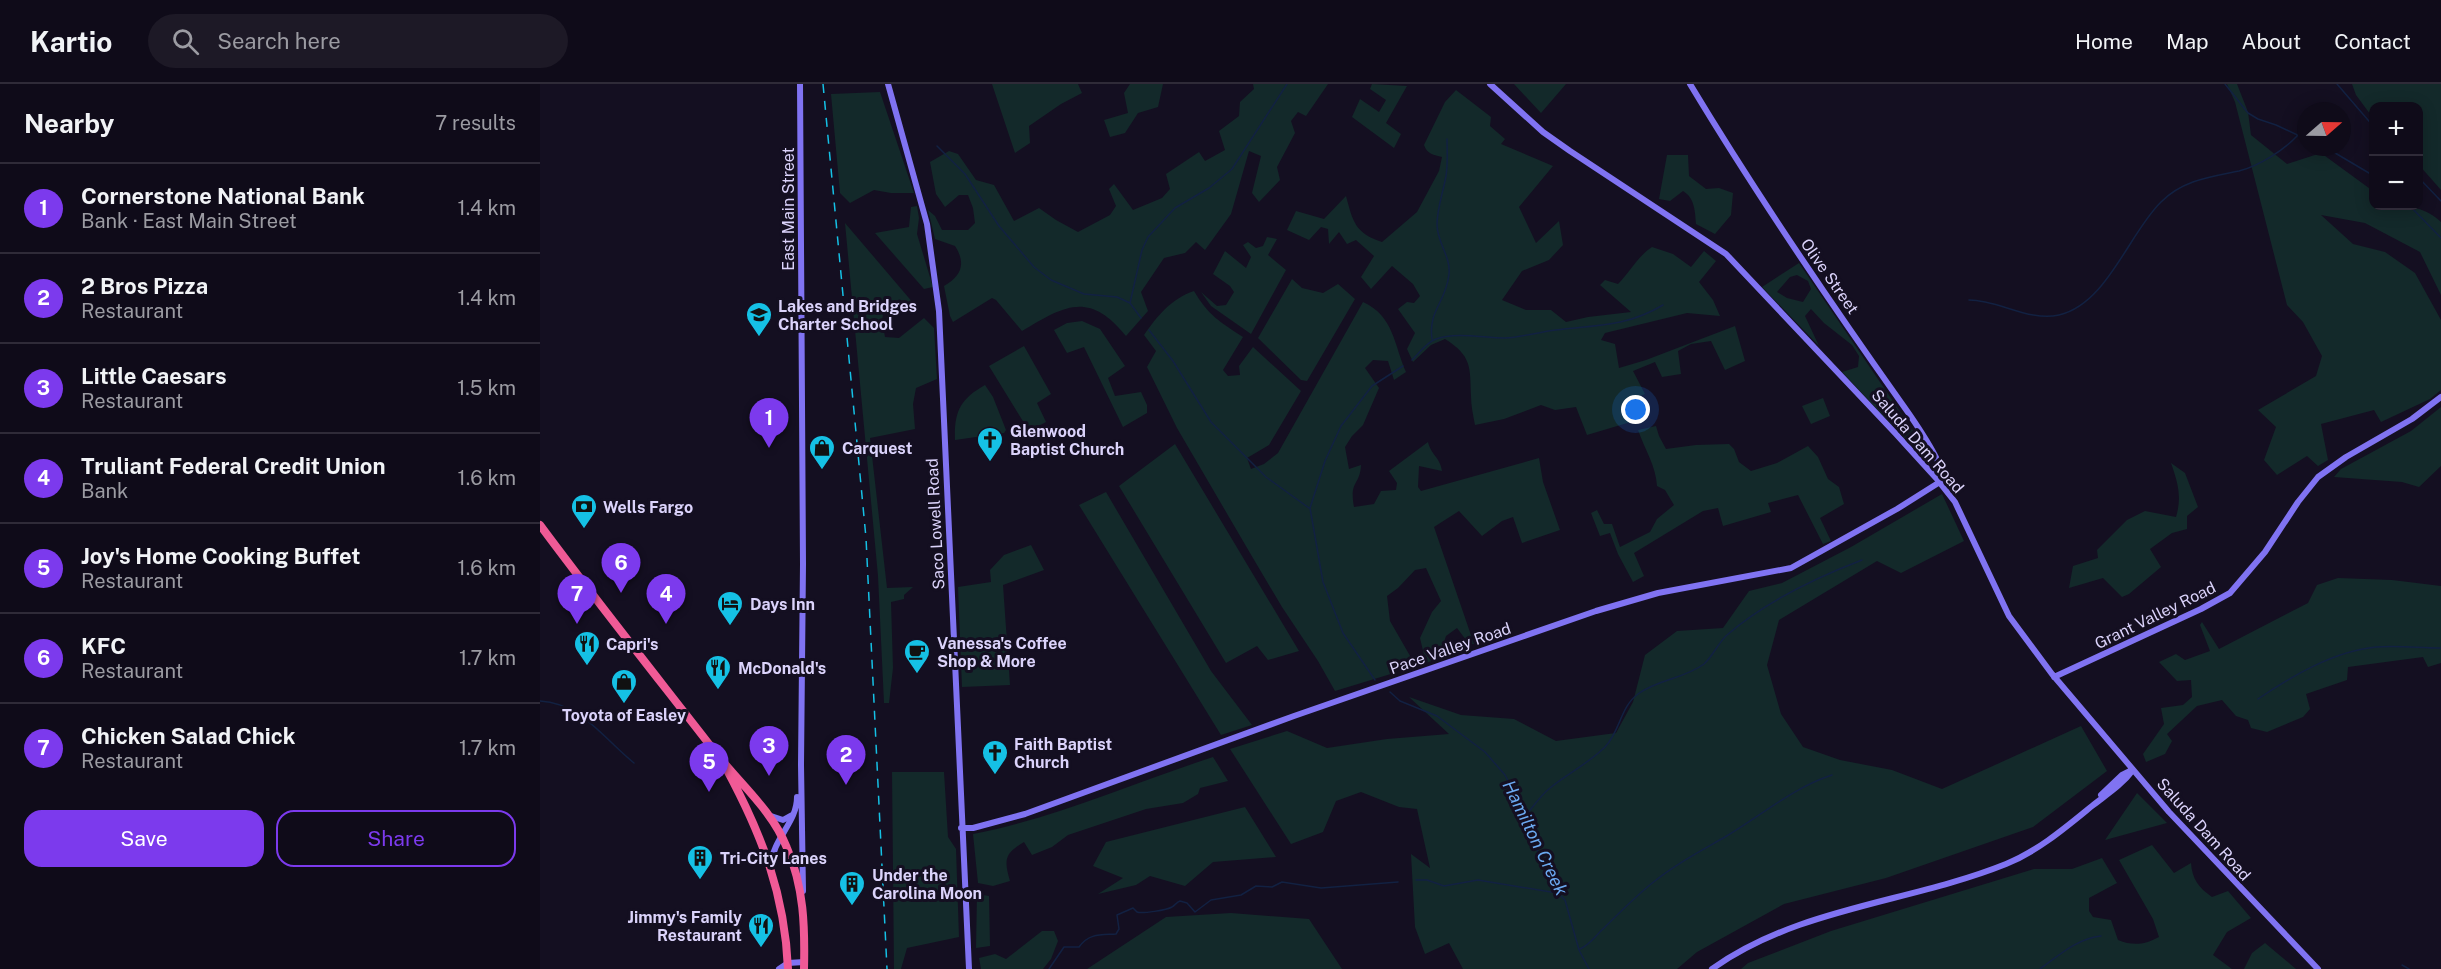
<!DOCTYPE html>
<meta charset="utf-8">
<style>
body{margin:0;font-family:"Public Sans",sans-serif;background:#1d1926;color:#f1f3f6}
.controls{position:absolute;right:18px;top:18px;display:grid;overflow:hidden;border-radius:12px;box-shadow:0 3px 15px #0003}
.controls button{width:54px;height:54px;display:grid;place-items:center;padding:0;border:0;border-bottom:2px solid #2f2b38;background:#0f0b19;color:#f1f3f6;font:30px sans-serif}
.compass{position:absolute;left:1757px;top:18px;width:54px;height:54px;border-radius:50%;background:#0f0b19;box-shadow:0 3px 15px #0003;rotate:70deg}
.you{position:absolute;left:1096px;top:326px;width:21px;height:21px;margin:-15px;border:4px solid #fff;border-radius:50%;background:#1a73e8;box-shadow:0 0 0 9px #1a73e833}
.badge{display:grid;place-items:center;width:39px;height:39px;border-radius:50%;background:#7c3aed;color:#fff;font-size:20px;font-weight:700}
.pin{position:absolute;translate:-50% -50px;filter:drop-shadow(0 2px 3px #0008)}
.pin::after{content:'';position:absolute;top:32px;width:21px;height:18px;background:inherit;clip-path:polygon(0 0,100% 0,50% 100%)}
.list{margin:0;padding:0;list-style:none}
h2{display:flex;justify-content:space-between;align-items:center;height:78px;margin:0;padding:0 24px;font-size:26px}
h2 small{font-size:20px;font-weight:400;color:#9b9ba2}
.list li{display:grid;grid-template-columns:39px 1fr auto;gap:18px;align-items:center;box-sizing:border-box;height:90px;padding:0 24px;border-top:2px solid #2f2b38}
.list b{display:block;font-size:22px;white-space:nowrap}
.list p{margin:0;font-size:20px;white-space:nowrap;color:#9b9ba2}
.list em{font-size:20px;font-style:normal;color:#9b9ba2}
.actions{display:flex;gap:12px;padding:18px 24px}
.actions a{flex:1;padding:14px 0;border:2px solid #7c3aed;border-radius:18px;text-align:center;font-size:21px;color:#7c3aed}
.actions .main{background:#7c3aed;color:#fff}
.icon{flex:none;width:33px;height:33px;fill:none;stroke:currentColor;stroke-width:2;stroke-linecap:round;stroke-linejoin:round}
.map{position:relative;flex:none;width:1901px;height:885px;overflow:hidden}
header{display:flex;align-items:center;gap:36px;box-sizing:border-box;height:84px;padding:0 30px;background:#0f0b19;border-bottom:2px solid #2f2b38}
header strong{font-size:28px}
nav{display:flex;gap:33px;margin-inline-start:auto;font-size:21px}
.search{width:420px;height:54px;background:#1d1926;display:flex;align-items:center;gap:15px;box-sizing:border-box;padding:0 21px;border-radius:33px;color:#9b9ba2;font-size:22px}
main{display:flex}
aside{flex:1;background:#0f0b19}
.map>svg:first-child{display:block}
.green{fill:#13292a;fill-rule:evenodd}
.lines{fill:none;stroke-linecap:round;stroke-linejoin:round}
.stream{stroke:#122142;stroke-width:1.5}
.secondary{stroke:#8073f2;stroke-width:6}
.highway{stroke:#f05a96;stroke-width:8}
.rail{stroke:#15c1e5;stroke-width:1.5;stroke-dasharray:9 8;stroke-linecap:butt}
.labels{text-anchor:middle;stroke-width:6;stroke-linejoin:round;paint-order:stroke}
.street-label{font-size:16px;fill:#dbd3fb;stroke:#140f21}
.poi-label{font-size:16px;font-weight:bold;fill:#dbd3fb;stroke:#140f21;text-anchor:start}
.water-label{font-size:18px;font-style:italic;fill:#6ba9f1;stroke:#140f21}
</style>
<header>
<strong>Kartio</strong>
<div class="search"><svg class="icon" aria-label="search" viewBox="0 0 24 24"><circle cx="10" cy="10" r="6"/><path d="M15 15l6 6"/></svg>Search here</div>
<nav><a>Home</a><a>Map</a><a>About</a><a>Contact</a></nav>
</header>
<main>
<aside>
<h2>Nearby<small>7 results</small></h2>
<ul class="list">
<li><span class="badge">1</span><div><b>Cornerstone National Bank</b><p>Bank · East Main Street</p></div><em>1.4 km</em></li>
<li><span class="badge">2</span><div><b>2 Bros Pizza</b><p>Restaurant</p></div><em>1.4 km</em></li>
<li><span class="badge">3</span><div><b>Little Caesars</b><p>Restaurant</p></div><em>1.5 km</em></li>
<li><span class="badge">4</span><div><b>Truliant Federal Credit Union</b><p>Bank</p></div><em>1.6 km</em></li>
<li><span class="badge">5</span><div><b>Joy's Home Cooking Buffet</b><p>Restaurant</p></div><em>1.6 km</em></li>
<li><span class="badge">6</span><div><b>KFC</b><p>Restaurant</p></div><em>1.7 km</em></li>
<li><span class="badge">7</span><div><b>Chicken Salad Chick</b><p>Restaurant</p></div><em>1.7 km</em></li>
</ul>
<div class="actions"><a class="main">Save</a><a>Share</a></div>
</aside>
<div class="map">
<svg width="1901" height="885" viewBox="0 0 1901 885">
<rect width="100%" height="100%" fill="#140f21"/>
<path class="green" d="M452 0H538L542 9 521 20 489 42 490 59 475 69Z
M590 0H623L618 23 598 29 585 49 570 53 564 36 588 29 584 9Z
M713 0H788L766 32 758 28 751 37 755 49 737 83 740 96 719 118 712 109 721 72 709 67 691 130 665 166 656 158 645 169 624 174 601 208 608 227 586 252C549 206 524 222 482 247L456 216 452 214 413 238 410 232 404 202C422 192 426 179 415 162L395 155 388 126 395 132 402 146H428L435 139 433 124 428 111H419L405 123 396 110 390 78 409 67 418 70 436 96 454 101 474 137 499 124 516 136 538 148 570 131 576 122 569 105 574 100 593 126 622 114 630 105 626 90 659 68 665 77 685 66 679 47 699 32 700 18 714 5Z
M832 0 867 2 846 39 861 50 854 64 812 33 820 15 839 28 846 16 830 5Z
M974 0H1026L1001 29Z
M1687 0H1697L1708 28 1711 51 1747 80 1781 69 1833 107 1834 122C1860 122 1880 119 1901 138V211L1880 168 1825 139 1781 131 1813 160 1845 168 1875 189 1901 236V306L1890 315 1841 338 1834 326 1781 340 1788 376 1778 382 1767 372 1737 391 1724 376 1736 343 1718 326 1776 292 1782 272 1763 238 1747 221 1695 18Z
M1812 0H1901V106L1879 81 1878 22H1834L1833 34 1816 11Z
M916 6 951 33 950 42 965 55 961 60 1013 82 979 123 996 159 1019 137 1023 161 1009 176 982 187 962 216 986 226H1011L1026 238 1048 233 1091 228 1060 201 1065 196 1078 200C1089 189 1099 171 1112 163L1133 170 1151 183 1164 167 1176 177 1159 198 1173 216 1180 232 1147 229 1065 249 1061 256 1075 260 1079 284 1106 276 1195 242 1205 277 1185 286 1171 257 1151 260 1138 267 1141 290 1122 293 1115 278 1093 287 1105 310 1088 317 1094 337 1047 351 1036 323 1015 326 1001 321 964 335 935 341C933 331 931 321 931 312 930 283 932 272 905 255L891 261 873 278 867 265 875 249 858 225 867 218 874 219 880 212 873 200 852 182 831 205 821 193 834 172 816 156 807 160 799 148 789 160 788 145 781 143 769 156 747 146 756 127 784 135 806 112C813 138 815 149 842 158L877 128 899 87 902 73C894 71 887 70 884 61L905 18Z
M340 8 374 109H351L334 106 310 119 300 109 291 10Z
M1127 71H1148L1149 92 1166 105 1179 104 1193 109 1191 131 1175 150 1156 140C1155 128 1155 114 1143 107L1130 117 1119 115Z
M377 122 379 134 377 150 393 203 384 205 335 149 369 143 371 123Z
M305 139 374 220 344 225 342 236 345 253 359 254 384 234 394 244 397 295 376 304 373 320 375 345 330 354 347 504 373 503 364 511V515L351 518 353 584 349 619H344L338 492Z
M727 153 737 155 728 171 746 186 711 250 671 222 661 208 677 222 686 221 694 208 690 202 673 190 685 167 706 184 711 173 703 161 708 158 716 164 723 162Z
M1259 179 1376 351 1378 360 1371 361 1302 288 1318 283 1319 272 1312 261 1284 239 1271 225 1265 232 1279 262 1222 203ZM1257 191 1268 197 1271 205 1263 218 1247 214 1237 208 1250 193Z
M752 195 762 204 783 209 798 200 815 215 767 297 761 296 718 254Z
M654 207C668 231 680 238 703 253L683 286 688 292 700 291 699 282 713 263 761 307 729 361 707 374 711 385 724 380 738 369 823 218C854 232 854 261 866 288L854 296 848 277 833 276 825 284 839 304 823 341 812 352 805 363 809 385 821 381C820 402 809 396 814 423L834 420 841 407 856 406 857 399 849 387 888 358C891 371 900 373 902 387L879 382 878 403 881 407 999 374 1003 398 1020 446 982 459 973 433 962 437 942 452 919 427 894 443 934 560H929L917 544 906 552 899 574 886 579 880 554 892 528 901 517 886 484 875 486 858 504 847 512 850 537 873 577 854 589 795 607 778 577 742 523 710 469 637 344 607 283 616 267 604 251C618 231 631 215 654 207Z
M542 237 560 245 585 282 568 294 575 312 601 308 607 321V329L583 343 544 263 527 269 514 246 527 239Z
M484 262 511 310 497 319 506 338 489 347 449 282Z
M445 301 453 313 466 346 464 349 415 356C414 328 420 315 445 301Z
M1283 314 1290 332 1271 340 1262 322Z
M1901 323V382L1879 403 1862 398 1794 393 1801 385 1871 347Z
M1116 342 1119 352 1126 365 1156 361 1189 360 1194 365 1199 378 1211 387 1237 379 1268 362 1278 373 1288 395 1299 403 1304 420 1280 434 1291 457 1283 460 1258 411 1228 419 1231 428 1183 442 1178 424 1163 427 1094 469 1104 492 1093 498 1078 470 1070 449 1060 452 1051 429 1057 426 1064 440H1072L1080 463 1110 448 1117 435 1134 421 1125 406 1117 402C1116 382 1105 366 1098 346Z
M635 360 759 567 728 576 717 562 686 579 579 402Z
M1631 379 1645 389 1658 423 1647 432V445L1632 449 1610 465 1621 483 1589 510 1582 513 1563 494 1529 504 1533 482 1558 474 1557 466 1587 436 1605 427 1636 433C1642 413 1638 399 1631 379Z
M566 408 671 587 712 641 681 651 539 421Z
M1402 410 1424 457 1361 489 1337 477 1239 536 1227 581 1241 630 1263 663 1300 676 1352 686 1402 705 1541 642 1567 687 1493 743 1346 794 1244 820 1157 868 1137 885H923L909 859 885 870 875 843 871 770 890 784 877 725 859 723 821 708 796 717 783 748 751 760 690 665 747 647 787 664 847 655 909 650 869 613 921 631 974 635 1016 657 1076 649 1093 618 1105 571 1137 547 1183 544 1209 507 1242 499 1311 463Z
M491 461 504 486 463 501 470 601 422 603 418 503 451 498 450 486 464 471Z
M1798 494 1852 496 1901 502V579L1888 583 1883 573 1808 583 1807 596 1766 610 1770 625 1763 633 1727 648 1711 644 1708 636 1696 632 1682 616 1657 622 1627 650 1632 657 1625 670 1606 678 1603 670 1624 640 1621 624 1643 621 1652 613 1651 596 1637 597 1619 578 1636 570 1645 576 1670 567 1660 541 1662 538 1679 565 1768 519 1777 501Z
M673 673 688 697 660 704 658 710 643 719 606 725 528 751 512 763 492 771 484 758C464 770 464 776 470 797L453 802 438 799 433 750C516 734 593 699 673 673Z
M352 688H404L408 753 416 765 419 853 367 864 361 885H354Z
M1597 709 1627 739 1565 756Z
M705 723 736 773 673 778 645 802 610 792 596 801 558 810 583 794 553 782 566 758Z
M1612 761 1634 789 1651 779C1652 795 1659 804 1672 813L1688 807 1711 834 1687 848 1673 871 1692 885H1201L1208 879 1291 847 1494 785H1532L1562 774 1577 799 1549 814V827L1553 833 1571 836 1578 856C1593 862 1604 861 1619 853L1613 835 1579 776Z
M437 810 449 812 450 862 436 864Z
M691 829 769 835 802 885H547L626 833Z
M502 847H514L518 857 511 875 503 885H441L439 874 455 870 466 875Z
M1725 859 1756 885H1704L1712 869Z"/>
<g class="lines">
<path class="stream" d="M1685 0 1708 29 1718 35 1736 41 1766 55
M1797 0 1834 43
M397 62 425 90 459 142 494 183 511 196 544 210 577 213 590 219 601 234
M1785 63 1834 92
M1878 93 1901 117
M1870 122 1901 154
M1429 216C1459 216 1489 238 1519 231 1567 220 1589 149 1621 118 1643 96 1670 93 1699 87 1719 82 1744 66 1757 52
M590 219 602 166 608 153 635 124 669 104 692 85 747 0
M609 246 633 277 671 338 726 393 769 424
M892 255C888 226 906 219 909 190 911 173 897 158 897 141 897 124 903 109 906 92 908 80 907 67 907 55
M872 276C879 269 887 258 896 255 917 248 943 254 965 254 982 253 999 248 1016 246 1057 241 1086 243 1123 221
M835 596 803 549 783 498 770 424 785 377 801 342 832 302 863 282
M850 608 860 617 897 632 945 668 965 691 986 731 996 764 1018 809 1025 816 1039 866 1049 885
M1718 615C1752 592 1794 567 1836 563 1857 561 1880 564 1901 564
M0 617C41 619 64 655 94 679
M986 731C994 722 1000 712 1010 704 1027 690 1049 679 1065 663 1080 648 1080 623 1098 610 1118 595 1144 595 1164 580 1173 572 1178 559 1187 551 1225 518 1275 494 1322 476
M876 796H887L904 802 938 796 1017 809
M1040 865C1051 860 1055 852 1064 844 1079 829 1094 814 1111 800 1134 781 1159 768 1185 753 1221 732 1252 704 1292 691
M1862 881 1869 885
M509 885 524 863H539C549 849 561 851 576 850L579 845 577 831 593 824 597 828C602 830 627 826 632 823 635 821 637 818 640 817L647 819 655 828 671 816 701 811 716 802 732 803 742 798 781 804 858 798
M1500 885C1518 872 1538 854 1561 852"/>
<path class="secondary" d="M260 0 263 480 261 681 263 807
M348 0 387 140 399 227 429 885
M950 0 1003 48 1030 67 1186 170 1355 349 1396 394 1415 418 1469 532 1512 590 1629 728 1778 885
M1514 593 1661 525 1690 509 1725 468 1758 418 1778 393 1806 373 1872 335 1901 313
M1561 711 1582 691 1592 686
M231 732 243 736 252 731
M421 744H433L485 730 754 632 1056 527 1118 509 1251 484 1357 425 1403 396C1406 382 1370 331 1360 317 1287 214 1215 108 1150 0
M231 781C233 754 257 739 257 713
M239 885 248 879 264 878
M1172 885C1259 823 1369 819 1466 780 1498 767 1525 744 1552 722 1566 711 1582 701 1593 686"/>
<path class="highway" d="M0 441C57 518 117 593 176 669 200 700 232 726 247 764 264 803 265 843 264 885
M187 686C222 751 245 811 248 885"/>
<path class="rail" d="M283 0 326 454 347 885"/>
</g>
<defs>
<symbol id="school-pin" viewBox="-11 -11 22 30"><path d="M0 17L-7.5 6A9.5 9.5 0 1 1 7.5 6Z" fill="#15c1e5" stroke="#140f21"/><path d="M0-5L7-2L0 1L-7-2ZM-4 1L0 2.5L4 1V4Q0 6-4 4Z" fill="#111"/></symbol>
<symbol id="church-pin" viewBox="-11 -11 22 30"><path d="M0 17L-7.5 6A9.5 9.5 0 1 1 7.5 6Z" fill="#15c1e5" stroke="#140f21"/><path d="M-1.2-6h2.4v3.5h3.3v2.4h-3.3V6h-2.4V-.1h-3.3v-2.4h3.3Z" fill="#111"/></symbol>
<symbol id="shop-pin" viewBox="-11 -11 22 30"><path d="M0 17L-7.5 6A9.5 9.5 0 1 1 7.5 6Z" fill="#15c1e5" stroke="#140f21"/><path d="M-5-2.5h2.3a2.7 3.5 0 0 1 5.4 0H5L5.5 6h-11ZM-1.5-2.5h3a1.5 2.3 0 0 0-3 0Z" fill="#111"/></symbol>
<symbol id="bank-pin" viewBox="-11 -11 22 30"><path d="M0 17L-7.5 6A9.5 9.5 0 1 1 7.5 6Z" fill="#15c1e5" stroke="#140f21"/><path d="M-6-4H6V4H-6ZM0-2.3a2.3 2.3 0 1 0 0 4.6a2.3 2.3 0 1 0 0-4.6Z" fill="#111"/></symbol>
<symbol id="hotel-pin" viewBox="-11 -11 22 30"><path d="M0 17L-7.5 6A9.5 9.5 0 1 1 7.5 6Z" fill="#15c1e5" stroke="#140f21"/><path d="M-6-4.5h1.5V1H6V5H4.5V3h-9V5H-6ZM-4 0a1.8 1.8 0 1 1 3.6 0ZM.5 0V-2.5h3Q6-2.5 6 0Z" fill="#111"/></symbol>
<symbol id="restaurant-pin" viewBox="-11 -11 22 30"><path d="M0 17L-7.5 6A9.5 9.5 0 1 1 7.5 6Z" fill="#15c1e5" stroke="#140f21"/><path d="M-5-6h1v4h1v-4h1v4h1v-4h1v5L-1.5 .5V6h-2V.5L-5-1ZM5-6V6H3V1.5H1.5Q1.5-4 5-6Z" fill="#111"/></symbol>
<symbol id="cafe-pin" viewBox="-11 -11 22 30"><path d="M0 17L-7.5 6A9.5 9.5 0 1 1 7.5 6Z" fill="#15c1e5" stroke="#140f21"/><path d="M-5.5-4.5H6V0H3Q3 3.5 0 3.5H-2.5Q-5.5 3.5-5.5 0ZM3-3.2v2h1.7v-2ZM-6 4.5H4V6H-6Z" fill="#111"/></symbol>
<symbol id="building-pin" viewBox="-11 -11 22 30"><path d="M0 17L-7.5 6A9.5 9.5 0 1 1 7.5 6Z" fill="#15c1e5" stroke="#140f21"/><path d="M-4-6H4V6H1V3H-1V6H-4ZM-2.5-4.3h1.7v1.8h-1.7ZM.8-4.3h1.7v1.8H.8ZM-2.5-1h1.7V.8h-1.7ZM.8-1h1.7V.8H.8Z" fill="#111"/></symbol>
</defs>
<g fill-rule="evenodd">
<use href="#school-pin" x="204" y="216" width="30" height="40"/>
<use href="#church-pin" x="435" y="341" width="30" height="40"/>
<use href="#shop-pin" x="267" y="349" width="30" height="40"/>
<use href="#bank-pin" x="29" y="408" width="30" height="40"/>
<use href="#hotel-pin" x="175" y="505" width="30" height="40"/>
<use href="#restaurant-pin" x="32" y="545" width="30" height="40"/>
<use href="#cafe-pin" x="362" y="553" width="30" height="40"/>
<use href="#restaurant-pin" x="163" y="569" width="30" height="40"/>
<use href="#shop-pin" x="69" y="583" width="30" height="40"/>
<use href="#church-pin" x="440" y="654" width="30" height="40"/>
<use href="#building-pin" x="145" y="759" width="30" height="40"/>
<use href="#building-pin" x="297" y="785" width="30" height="40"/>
<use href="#restaurant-pin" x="206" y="827" width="30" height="40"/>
</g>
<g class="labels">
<g class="street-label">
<text transform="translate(248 125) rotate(-90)" y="6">East Main Street</text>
<text transform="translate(1290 192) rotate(55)" y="6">Olive Street</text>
<text transform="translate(1378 357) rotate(49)" y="6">Saluda Dam Road</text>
<text transform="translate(395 440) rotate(-93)" y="6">Saco Lowell Road</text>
<text transform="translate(1615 531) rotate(-26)" y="6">Grant Valley Road</text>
<text transform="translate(910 564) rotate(-19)" y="6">Pace Valley Road</text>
<text transform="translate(1664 745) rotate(48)" y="6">Saluda Dam Road</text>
</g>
<g class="poi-label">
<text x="238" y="228">Lakes and Bridges<tspan x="238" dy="18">Charter School</tspan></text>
<text x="470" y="353">Glenwood<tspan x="470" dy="18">Baptist Church</tspan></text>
<text x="302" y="370">Carquest</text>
<text x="63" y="429">Wells Fargo</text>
<text x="210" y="526">Days Inn</text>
<text x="397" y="565">Vanessa's Coffee<tspan x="397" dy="18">Shop &amp; More</tspan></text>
<text x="66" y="566">Capri's</text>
<text x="198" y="590">McDonald's</text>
<text x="84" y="637" text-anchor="middle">Toyota of Easley</text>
<text x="474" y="666">Faith Baptist<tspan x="474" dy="18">Church</tspan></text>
<text x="180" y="780">Tri-City Lanes</text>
<text x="332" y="797">Under the<tspan x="332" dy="18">Carolina Moon</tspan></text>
<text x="202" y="839" text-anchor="end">Jimmy's Family<tspan x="202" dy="18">Restaurant</tspan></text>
</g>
<g class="water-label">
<text transform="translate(995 754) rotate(64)" y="6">Hamilton Creek</text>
</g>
</g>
</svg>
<div class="controls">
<button>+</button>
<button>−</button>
</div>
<svg class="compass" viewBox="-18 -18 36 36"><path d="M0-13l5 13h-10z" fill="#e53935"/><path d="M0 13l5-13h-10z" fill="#9b9ba2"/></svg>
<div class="you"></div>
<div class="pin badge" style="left:229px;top:364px">1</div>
<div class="pin badge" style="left:306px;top:701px">2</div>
<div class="pin badge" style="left:229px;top:692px">3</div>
<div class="pin badge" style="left:126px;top:540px">4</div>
<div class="pin badge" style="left:169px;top:708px">5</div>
<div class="pin badge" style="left:81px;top:509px">6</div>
<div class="pin badge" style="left:37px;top:540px">7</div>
</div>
</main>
